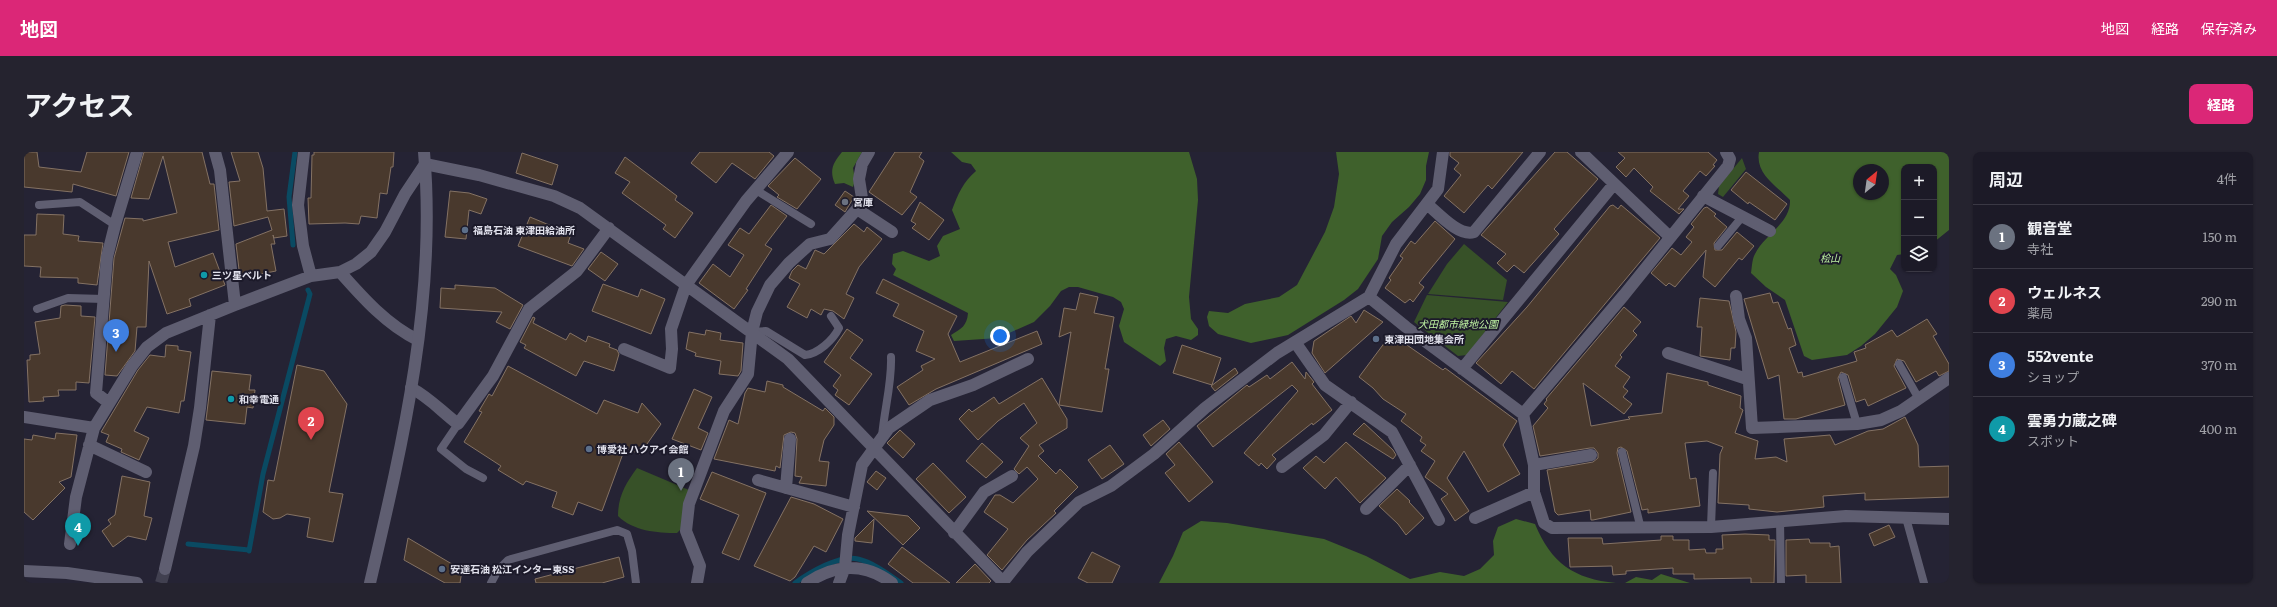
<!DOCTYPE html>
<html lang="ja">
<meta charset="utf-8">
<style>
body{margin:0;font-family:Literata,"Noto Sans JP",serif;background:#25232f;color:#f1f3f6}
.controls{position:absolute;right:12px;top:12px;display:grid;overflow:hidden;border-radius:8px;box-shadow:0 1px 3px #0004}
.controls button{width:36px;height:36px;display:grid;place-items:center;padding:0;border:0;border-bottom:1px solid #3a3844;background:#1c1a27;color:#f1f3f6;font:20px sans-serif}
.compass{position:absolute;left:1829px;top:12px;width:36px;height:36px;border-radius:50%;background:#1c1a27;box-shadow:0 1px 3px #0004;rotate:29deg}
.you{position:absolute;left:976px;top:184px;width:14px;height:14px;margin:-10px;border:3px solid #fff;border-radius:50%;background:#1a73e8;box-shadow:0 0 0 6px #1a73e833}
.badge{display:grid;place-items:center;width:26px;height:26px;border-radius:50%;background:#db2777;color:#fff;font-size:13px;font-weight:700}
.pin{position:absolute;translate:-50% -33px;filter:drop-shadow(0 1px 2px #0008)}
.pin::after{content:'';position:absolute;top:21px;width:14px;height:12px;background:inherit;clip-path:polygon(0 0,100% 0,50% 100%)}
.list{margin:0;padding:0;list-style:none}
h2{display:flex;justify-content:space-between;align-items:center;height:52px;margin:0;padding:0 16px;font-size:17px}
h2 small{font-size:13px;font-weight:400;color:#a0a1a7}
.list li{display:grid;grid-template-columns:26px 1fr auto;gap:12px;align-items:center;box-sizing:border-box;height:64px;padding:0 16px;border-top:1px solid #3a3844}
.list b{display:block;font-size:15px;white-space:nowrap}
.list p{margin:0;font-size:13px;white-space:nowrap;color:#a0a1a7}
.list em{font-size:13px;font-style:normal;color:#a0a1a7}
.icon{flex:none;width:22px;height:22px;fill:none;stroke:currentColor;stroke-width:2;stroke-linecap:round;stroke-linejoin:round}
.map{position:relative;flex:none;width:1925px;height:431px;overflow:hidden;border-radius:8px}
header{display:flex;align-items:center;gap:24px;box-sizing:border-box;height:56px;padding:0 20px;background:#db2777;color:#fff}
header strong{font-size:19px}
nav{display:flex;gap:22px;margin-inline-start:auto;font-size:14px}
.intro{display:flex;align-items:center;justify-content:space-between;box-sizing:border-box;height:96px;padding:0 24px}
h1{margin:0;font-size:28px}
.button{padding:10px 18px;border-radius:8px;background:#db2777;color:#fff;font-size:14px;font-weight:700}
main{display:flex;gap:24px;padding:0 24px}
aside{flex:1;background:#1c1a27;border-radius:8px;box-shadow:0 1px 3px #0004}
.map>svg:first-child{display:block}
.green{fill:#375128}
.forest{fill:#3f612c;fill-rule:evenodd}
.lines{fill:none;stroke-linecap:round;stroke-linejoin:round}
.stream{stroke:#0a4a62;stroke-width:5}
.building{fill:#49392d;stroke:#847264}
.minor-tunnel{stroke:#414050;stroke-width:12;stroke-dasharray:12 6;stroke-linecap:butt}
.service{stroke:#5f5e71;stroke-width:8}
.minor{stroke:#5f5e71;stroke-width:12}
.tertiary{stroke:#5f5e71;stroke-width:12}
.worship-dot{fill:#6b7280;stroke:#1c1a2a;stroke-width:1.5}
.service-dot{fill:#5c6f8a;stroke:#1c1a2a;stroke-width:1.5}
.culture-dot{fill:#0f9aa8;stroke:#1c1a2a;stroke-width:1.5}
.labels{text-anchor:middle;stroke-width:4;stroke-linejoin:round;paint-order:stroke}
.poi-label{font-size:10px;font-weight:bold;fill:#e1e1ec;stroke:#1c1a2a;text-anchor:start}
.park-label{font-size:10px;font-style:italic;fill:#bef3a2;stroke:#1c1a2a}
</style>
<header>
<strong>地図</strong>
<nav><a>地図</a><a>経路</a><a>保存済み</a></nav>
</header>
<div class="intro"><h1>アクセス</h1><a class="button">経路</a></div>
<main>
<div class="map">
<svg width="1925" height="431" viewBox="0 0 1925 431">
<rect width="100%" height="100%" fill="#252334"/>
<path class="green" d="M1718 6 1722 17 1699 45 1694 42 1695 34Z
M1440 92 1483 128 1479 148 1404 142 1423 112Z
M1403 143 1484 150 1443 203 1434 204 1390 170Z
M613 316 665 338 657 377 653 381C633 381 609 379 594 364 594 344 602 331 613 316Z"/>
<path class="forest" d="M818 0H838L829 16 831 28 829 35 820 31 811 32C805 18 809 11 818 0Z
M927 0H1165L1173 27 1174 48 1165 145 1167 167 1174 177V183L1167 188 1152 184 1142 187 1140 196 1142 209 1136 214 1100 190 1095 174 1100 157 1097 150 1089 145 1054 135H1045L1037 139 1026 154 1010 170 974 186 930 189 927 183C937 177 943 174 944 161L869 123 872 117 868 112 869 102 879 99 905 109 916 104 913 94 919 84 936 77 928 58C934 42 939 30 952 19L947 12 938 10Z
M1312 0H1405L1402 14V28L1396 42 1385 55 1368 70 1358 84 1354 107 1334 137 1320 148 1264 183 1227 191 1194 182 1185 174 1183 165 1185 159 1204 161 1221 152 1255 145 1273 133 1301 80 1310 55 1315 22Z
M1735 0H1925V78L1910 90V15H1880V102L1873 103 1866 117 1872 123 1879 139 1873 155 1851 182 1837 194 1823 203 1788 208 1780 204 1761 148 1742 135 1727 121C1728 115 1728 107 1731 102 1740 83 1767 71 1766 48 1753 34 1731 22 1735 0ZM1835 18H1859V42H1835Z
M1492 367 1511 372C1527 411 1550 427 1592 431H1135L1149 404 1159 380 1177 369 1203 371 1300 387 1342 404 1386 427 1416 420 1440 424 1456 417 1470 403 1469 389 1474 375Z
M1637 422 1666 431H1601L1612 425 1628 428Z"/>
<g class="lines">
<path class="stream" d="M269 93 265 45 271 0
M164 392 225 398
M225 399 239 322 286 142 284 138
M771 431C785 421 816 402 834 407 850 411 864 422 877 431"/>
</g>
<path class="building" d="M0 0H13L15 15 57 20 63 0H105L92 44 49 32 48 40 0 35Z
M120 0H178L186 32H190L195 78 144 90 151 115 189 101 201 133 165 147 167 154 143 162 125 109 122 175H113L111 199 93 224 81 223 90 106 101 66 119 67V69L153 61 139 4 125 47 107 46Z
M207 0H234L239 16 243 59 260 57 263 84 250 86 249 83 251 92H247L252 119 216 126 212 92 248 78 244 65 210 74 205 30 216 29Z
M290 0H370L369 15H367L363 42 356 41 353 66 337 64 335 72 321 71 285 72 284 46H287L288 3H290Z
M676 0H745L750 4 731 27 708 11 692 31 667 11Z
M871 0H898L895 5 900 9 886 40 893 45 878 63 845 40Z
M1426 0H1499L1468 37 1464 33 1440 61 1420 44 1437 23 1430 17 1435 11 1426 4Z
M1531 0H1543L1574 27 1530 77 1535 82 1500 121 1490 113 1483 120 1473 111 1482 102 1457 83Z
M1594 0H1684L1693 8 1689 13 1691 14 1682 24 1676 19 1659 39 1665 44 1654 57H1660L1655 62 1626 39 1629 35 1610 16 1602 25 1592 15 1601 6Z
M498 1 534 13 528 33 492 21Z
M601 5 653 44 651 48 669 61 651 86 639 77 642 73 598 41 606 30 591 21Z
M771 6 797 27 773 57 753 45 755 43 744 34Z
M1722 20 1763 52 1751 68 1725 50 1724 52 1707 38Z
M426 39 445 41 463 47 457 62 445 58 442 87 421 85Z
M821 39 830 45 821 60 811 53Z
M896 50 920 68 905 88 888 76 892 72 887 69Z
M747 53 763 64 741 93 748 97 722 137 724 138 710 157 675 131 689 112 706 125 720 103 704 93 716 76 725 82Z
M1589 53 1594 57 1597 53 1636 86 1510 237 1488 219 1477 232 1452 211 1503 155 1586 54Z
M1683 55 1692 62 1690 64 1703 75 1690 91 1691 98H1698L1713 80 1730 94 1718 108 1715 106 1691 135 1679 125 1682 98 1651 135 1645 131 1642 134 1627 121 1648 96 1657 103 1668 90 1662 85 1670 75 1667 72 1680 56Z
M13 62 40 63 39 82 55 84 54 89 79 91 73 133 54 131V126L16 125 17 115 0 114V83H12Z
M506 65 547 82 544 91 560 97 548 114 494 94Z
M1411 69 1431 87 1395 131 1400 135 1389 150 1386 147 1381 151 1361 136 1367 128 1365 126 1379 106 1376 104 1387 89 1391 92Z
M830 72 840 80 843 75 858 87 835 115 822 142 830 146 820 167 809 159 800 157 797 163 787 157 783 166 763 155 776 132 765 126 768 119 774 113 782 117 791 98 800 102Z
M577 100 594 112 581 129 564 117Z
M859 127 933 164 924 182 936 210 1013 179 1018 192 912 237 885 253 873 235 899 218 897 214 911 207 892 199 900 179 869 164 875 152 852 141Z
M579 132 614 145 617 137 641 147 627 182 568 159Z
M431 133 471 136 499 153 486 177 472 170 478 160 416 156 417 136 431 137Z
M1056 141 1074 145 1070 161 1090 165 1081 217H1085L1078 260 1035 253 1047 180 1035 185 1040 156 1052 158Z
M1746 141 1749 151 1754 150 1764 177 1767 176 1772 193 1765 196 1774 221 1778 220 1779 225 1833 209 1830 200 1842 196 1841 193 1868 178 1873 185 1903 167 1913 182 1909 184 1925 212V219L1915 224 1912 219 1892 230 1880 209 1873 207 1870 214 1882 236 1844 254 1841 247 1832 250 1824 223 1817 220 1814 226 1821 253 1772 267H1760L1755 223 1744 227 1720 147Z
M1676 146 1705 149 1712 180 1711 196H1707L1706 208 1676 204 1678 175H1673Z
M41 153 57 154V164L71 165 65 231 52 230V238H34L35 244 19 245 20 249 5 250 3 208H6V203L16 202 11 170 36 166 37 154Z
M1600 155 1617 170 1609 179 1613 183 1596 203 1598 205 1591 214 1606 225 1599 235 1604 239 1599 245 1608 252 1600 262 1559 231 1567 274 1606 267 1604 265 1638 261 1643 221 1684 230V233L1717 244 1716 256 1719 258 1711 281 1734 289 1731 307 1752 305 1763 310 1760 287 1806 283 1811 293 1844 279 1859 277 1881 265 1894 293 1895 315 1925 314V345L1841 348V341L1799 344 1800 355 1753 360 1725 357V353L1694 351 1696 302 1699 295 1683 289 1661 291 1666 327 1672 326 1676 354 1624 361V357L1618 358 1603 299 1597 295 1594 296 1593 301 1607 360 1569 368H1567L1566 358 1534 363 1531 360 1523 318 1569 310 1574 306V301L1570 296H1566L1516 304 1509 274 1524 256 1520 252 1523 248 1522 247Z
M1340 158 1359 170 1301 221 1288 201 1290 189 1327 164 1332 171Z
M509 165 511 166 509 171 542 188 546 181 562 190 564 184 586 192 585 195 593 198 595 202 590 219 560 209 552 224 500 196 502 193 496 190Z
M823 177 839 188 826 206 848 222 825 253 811 243 814 238 809 234 817 223 800 210Z
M682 178 697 181 696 188 719 191 717 219 714 224 695 222 697 209 671 204 672 201 662 197 665 180 681 183Z
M1367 182 1419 218 1421 216 1493 269 1479 293 1496 322 1464 340 1440 299 1423 326 1445 359 1431 369 1417 347 1424 342 1401 325 1411 309 1397 299 1402 293 1396 289 1398 285 1377 269 1382 262 1359 247 1349 236 1335 225Z
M142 193 154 194V198L167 200 160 249H157L155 261 123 255 110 279 125 286 115 308 97 300 98 297 82 290 85 283 77 280 114 218 126 203 141 205Z
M1158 193 1197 206 1188 233 1149 221Z
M1268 210 1281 227 1282 220 1290 230 1288 232 1308 258 1289 273 1288 271 1248 303 1252 307 1243 317 1237 311 1235 314 1220 301 1274 239 1268 233 1189 295 1173 274 1223 233 1225 235 1243 223 1246 227Z
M273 213 300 219 323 252 305 340 319 342 309 390 283 385 286 366 263 362 256 366 249 367 239 360 244 328 250 329Z
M484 214 573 262 580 248 614 261 618 251 637 272 616 302 601 296 578 359 554 350 549 363 528 355 533 340 502 329 499 333 474 318 477 314 440 290 458 260 455 259 465 242 468 244Z
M1211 216 1214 221 1191 239 1187 234Z
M188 219 227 223 225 238H231L229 256 223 255 221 272 182 268Z
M1018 226 1043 267V276L1015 293 1020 299 1014 304 1032 322 1036 317 1054 335 1030 359 1032 361 1003 388 978 418 963 403 984 377 960 360 971 343H976L989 351 1014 327 1003 315 995 322 990 317 1005 294 996 286 1013 271 1000 251 974 269 954 288 935 267 945 257 948 260 970 245 975 252Z
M743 229 759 233V235L799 259 801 256 810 265V273L800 288 795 309 805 310 802 334 775 331 778 325 771 324 773 287 771 281 767 280 760 283 756 316 752 314 751 319 690 307 705 268 714 272 721 241 724 236 741 240Z
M670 237 688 245 674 276 684 281 677 298 648 287Z
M1139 268 1146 277 1127 294 1119 283Z
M1340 271 1369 298 1372 303 1369 307 1329 282Z
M876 278 891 292 879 306 863 291Z
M32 281 53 283 47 325 35 330 41 336 9 368 0 360V287L8 288 9 283 31 287Z
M1155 290 1189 330 1165 350 1141 321 1151 313 1142 302Z
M1322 290 1362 326 1336 351 1312 325 1301 337 1279 316 1292 304 1300 311Z
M958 291 979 310 962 326 942 309Z
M1086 293 1100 312 1078 327 1064 308Z
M909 311 942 345 925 361 892 327Z
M852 319 862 326 853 338 843 330Z
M688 320 742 341 715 408 698 401 715 363 676 347Z
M98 324 126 330 120 364 128 366 122 388 104 384 89 395 78 379 87 372 84 368 91 363Z
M1373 337 1386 349 1385 350 1400 366 1382 383 1374 372 1355 354Z
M767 345 790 352 819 367 802 400 790 394 771 425 766 429 730 414Z
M843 359 884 364 896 376 879 393Z
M850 367 848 391 831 389V386Z
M1865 373 1871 385 1850 394 1845 382Z
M1721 382 1745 383V388H1751L1750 431H1727V426L1670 427V422H1649V416L1602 419V422L1589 423 1588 414 1546 415 1544 386H1578L1579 392 1637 388V384H1649V388H1665V398L1681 397 1682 401H1692V397H1699L1698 383Z
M384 386 438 418 436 431H421L380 408Z
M1785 387 1786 391H1806V395L1815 394 1817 431H1782V423L1762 424V388Z
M878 395 926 431H889L864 412Z
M1068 400 1096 414 1088 431H1064L1054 426Z
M595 405 600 425 578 431H512L511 427Z
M951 412 967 429 965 431H932Z"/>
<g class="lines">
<path class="minor-tunnel" d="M137 431 141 417"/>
<path class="service" d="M732 38 787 72
M15 53 56 50 91 73
M1694 94 1718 65
M13 157 44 146 80 147
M728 180 742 179 781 203C794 202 809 188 815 176L807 164
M1875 212 1895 247
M1819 225 1833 272
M434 272 417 297 442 317 459 326
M858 285C860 258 868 232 867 205
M1598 300 1617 377
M1882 366 1900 431
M1756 368 1757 431
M1687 375 1689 321
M467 431 474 418 484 408 593 378 603 382 608 399 612 431"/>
<path class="minor" d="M191 0 196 18 211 153
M280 0 274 53 279 94 287 124
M1419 0 1414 37 1372 92 1345 145 1382 175 1499 262 1510 313V340L1520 371 1528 376 1687 375 1822 364 1925 367
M1557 0 1646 85
M1679 44 1746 79
M1403 52C1414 61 1435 85 1450 80L1516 0
M833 57 868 80
M316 120C339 146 363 173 394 188
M1712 144 1715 167 1722 186 1728 276 1833 272 1857 268 1877 259 1925 226
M1271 190 1301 233 1368 280 1415 368
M600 197 646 216 648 197 647 177 662 133 722 49 764 0
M1644 201 1723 227
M1438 217 1590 32
M387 236C405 245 418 260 434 272L469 224 505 157 553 119 585 76
M85 251 72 241 83 105 91 73 113 0
M1499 262 1600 143 1704 14 1706 7 1702 0
M0 265 70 276
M65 293 122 320
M1510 313 1567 303
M1258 315 1300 283 1327 250
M734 328 830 355
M762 336 766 287
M1342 357 1386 313
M1451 366 1510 340
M930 381 960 340 988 324
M46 392 52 345 70 276 108 214 123 195 142 181 211 153 287 124 316 120 332 112 347 100 361 80 381 42 401 12 455 23 530 44 556 56 662 133 764 207 980 431
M141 417 170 294 176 256 186 163
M0 419 43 421 113 431
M979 430 1003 400 1055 350 1087 334 1130 302 1181 256 1253 201 1345 145
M673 431 676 414 662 379 665 352 700 259 724 222 728 180 733 160 746 133 765 111 786 92 806 87 833 57 838 46 835 27 838 12 845 0
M783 431C811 412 840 410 868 431
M815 431 821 415 824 383 838 313 865 276 906 248 949 233 1004 207"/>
<path class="tertiary" d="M346 431C379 290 413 146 400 0"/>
</g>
<circle class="worship-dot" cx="821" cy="50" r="4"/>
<g class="service-dot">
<circle cx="441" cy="78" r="4"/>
<circle cx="1352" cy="187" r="4"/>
<circle cx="565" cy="297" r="4"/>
<circle cx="418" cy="417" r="4"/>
</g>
<g class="culture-dot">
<circle cx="180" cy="123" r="4"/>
<circle cx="207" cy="247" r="4"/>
</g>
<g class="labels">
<g class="poi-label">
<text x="829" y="54">宮庫</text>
<text x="449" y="82">福島石油 東津田給油所</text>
<text x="188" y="127">三ツ星ベルト</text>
<text x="1360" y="191">東津田団地集会所</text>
<text x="215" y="251">和幸電通</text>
<text x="573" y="301">博愛社 ハクアイ会館</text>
<text x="426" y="421">安達石油 松江インター東SS</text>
</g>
<g class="park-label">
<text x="1806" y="110">桧山</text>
<text x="1434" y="176">犬田都市緑地公園</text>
</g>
</g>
</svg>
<div class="controls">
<button>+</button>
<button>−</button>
<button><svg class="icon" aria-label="layers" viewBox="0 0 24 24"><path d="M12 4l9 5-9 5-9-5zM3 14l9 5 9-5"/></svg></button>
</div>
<svg class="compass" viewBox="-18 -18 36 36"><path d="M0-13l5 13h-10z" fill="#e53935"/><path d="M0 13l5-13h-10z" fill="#a0a1a7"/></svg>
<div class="you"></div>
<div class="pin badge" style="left:657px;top:339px;background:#6b7280">1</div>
<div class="pin badge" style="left:287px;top:288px;background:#e0444e">2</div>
<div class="pin badge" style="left:92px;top:200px;background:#3f7fe0">3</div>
<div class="pin badge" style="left:54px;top:394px;background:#0f9aa8">4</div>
</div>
<aside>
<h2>周辺<small>4件</small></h2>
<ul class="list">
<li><span class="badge" style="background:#6b7280">1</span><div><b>観音堂</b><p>寺社</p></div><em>150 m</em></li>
<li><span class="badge" style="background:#e0444e">2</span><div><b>ウェルネス</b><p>薬局</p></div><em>290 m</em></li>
<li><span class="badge" style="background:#3f7fe0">3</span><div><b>552vente</b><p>ショップ</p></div><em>370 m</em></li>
<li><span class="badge" style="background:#0f9aa8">4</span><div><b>雲勇力蔵之碑</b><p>スポット</p></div><em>400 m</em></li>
</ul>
</aside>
</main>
